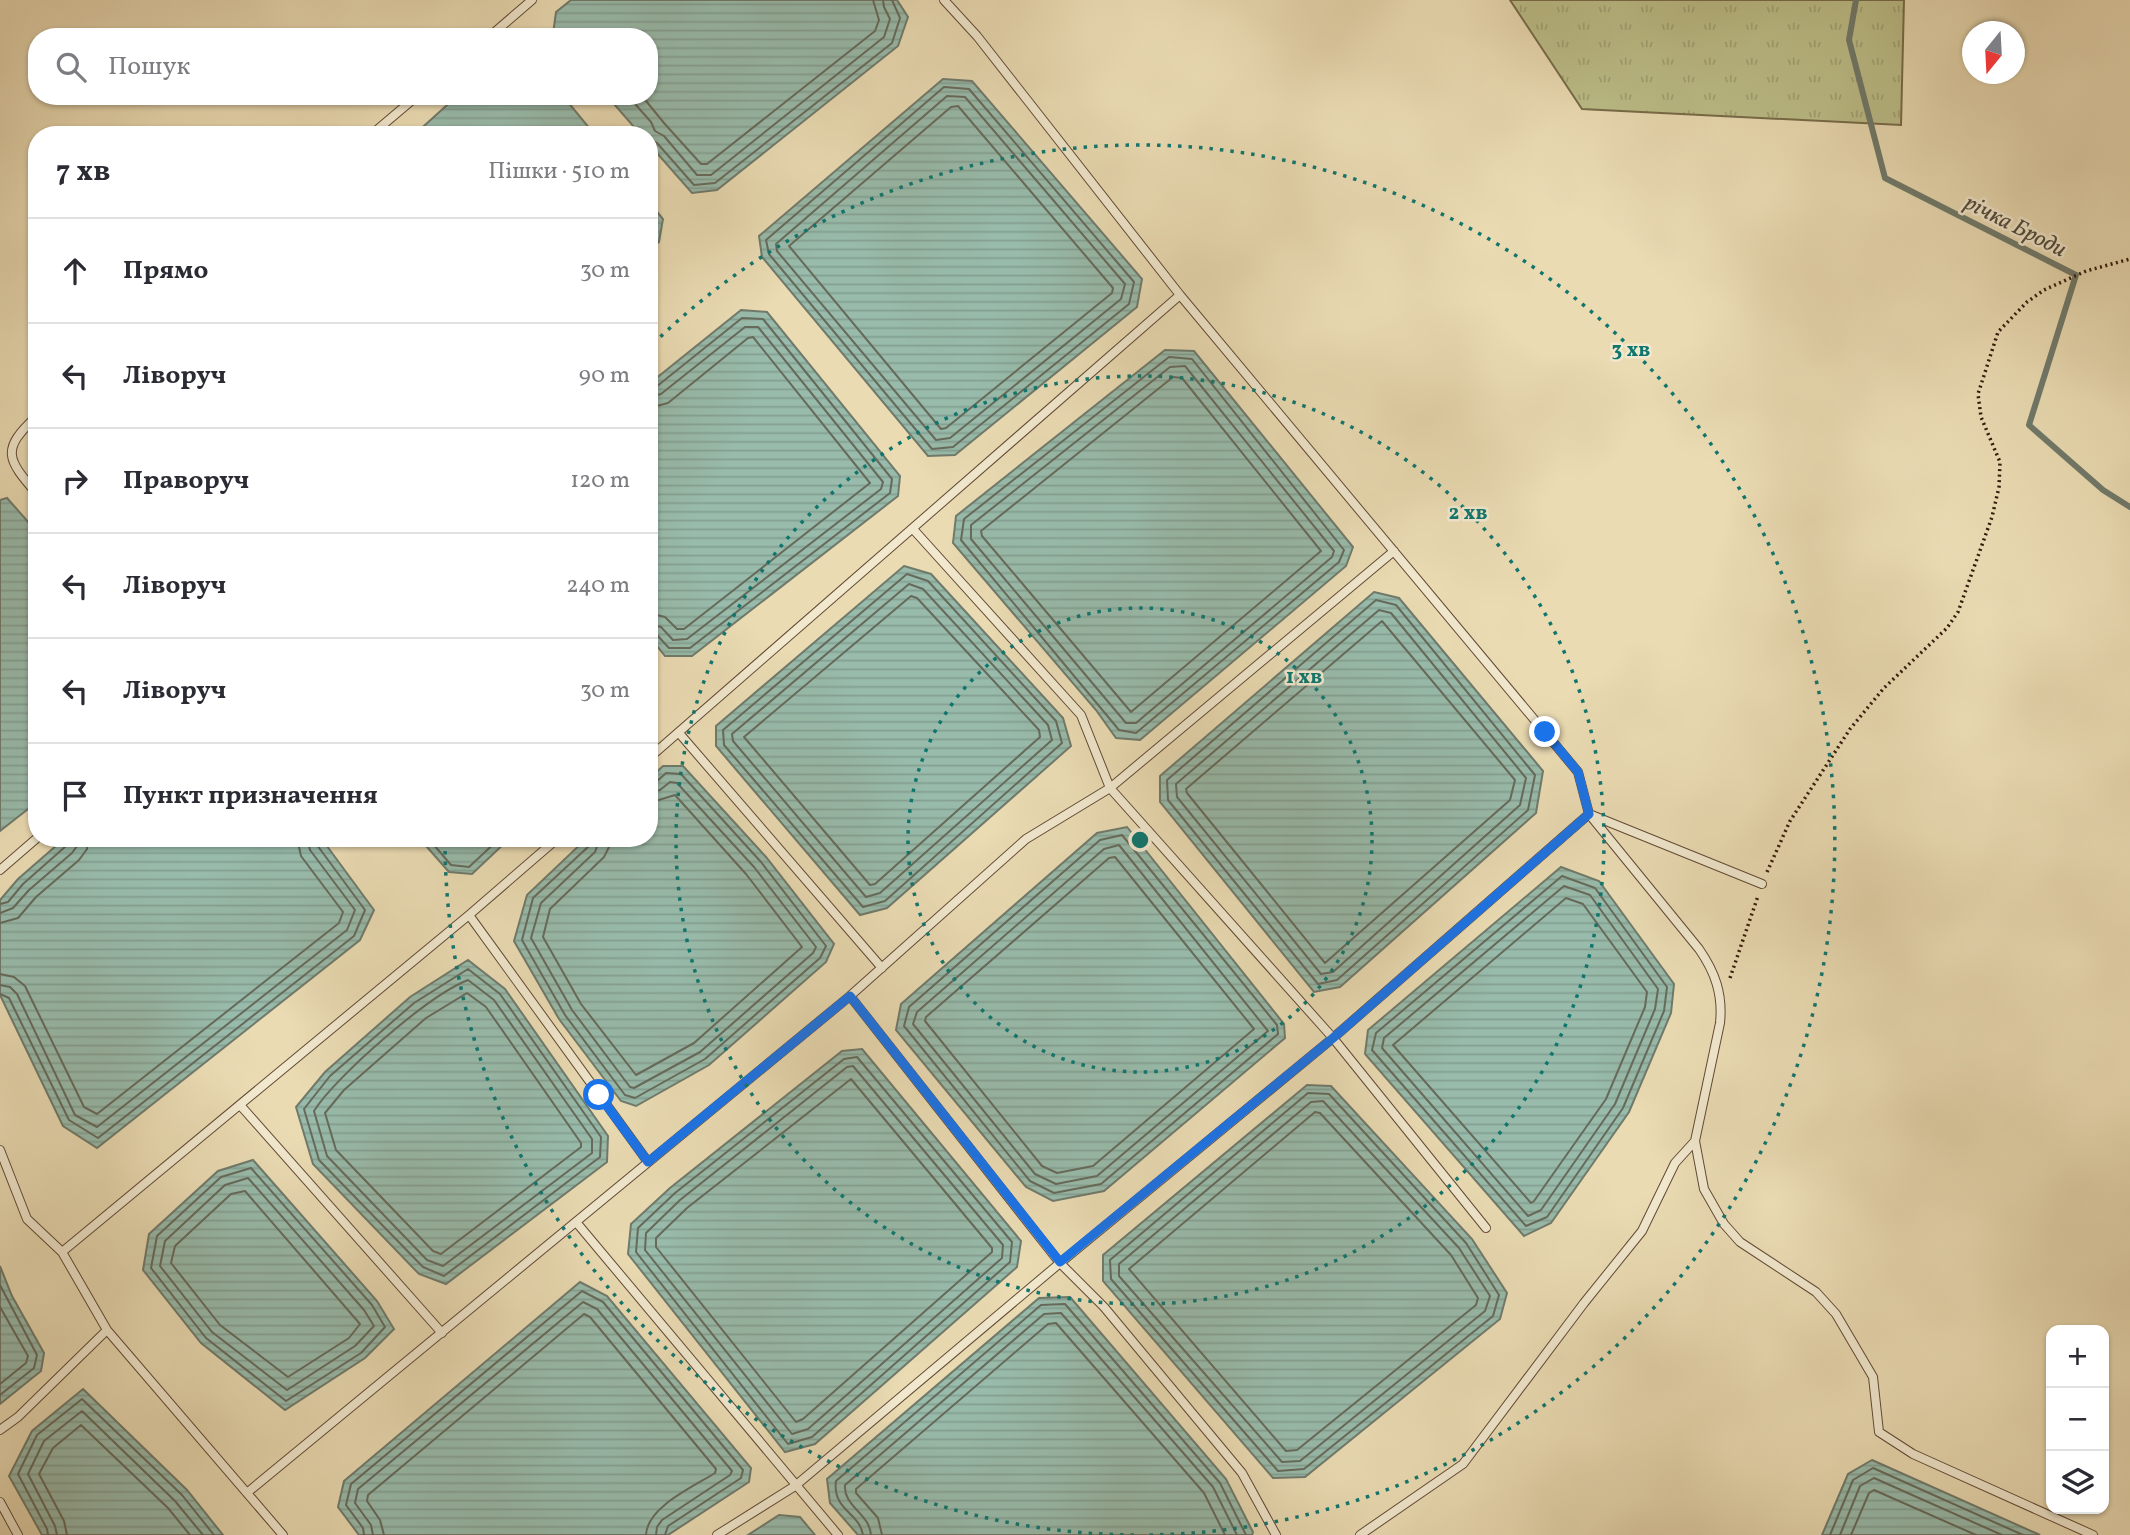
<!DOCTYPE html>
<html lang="uk">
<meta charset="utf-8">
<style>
body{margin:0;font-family:Vollkorn,serif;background:#f7f7f7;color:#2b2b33}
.controls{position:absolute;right:21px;bottom:21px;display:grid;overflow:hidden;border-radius:14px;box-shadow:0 2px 5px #0004}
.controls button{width:63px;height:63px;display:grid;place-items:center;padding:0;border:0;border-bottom:2px solid #e1e1e2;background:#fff;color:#2b2b33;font:35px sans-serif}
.compass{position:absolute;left:1962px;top:21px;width:63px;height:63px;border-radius:50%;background:#fff;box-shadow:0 2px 5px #0004;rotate:198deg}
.stop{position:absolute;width:21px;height:21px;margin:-16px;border:5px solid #1a73e8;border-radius:50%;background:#fff}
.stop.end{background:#1a73e8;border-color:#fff;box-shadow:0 2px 7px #0008}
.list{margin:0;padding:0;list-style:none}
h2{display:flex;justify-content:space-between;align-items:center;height:91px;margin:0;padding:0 28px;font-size:30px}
h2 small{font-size:23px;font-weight:400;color:#7c7c81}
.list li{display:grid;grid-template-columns:46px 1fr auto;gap:21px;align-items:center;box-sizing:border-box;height:105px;padding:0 28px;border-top:2px solid #e1e1e2}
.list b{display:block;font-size:26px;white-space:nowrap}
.list em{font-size:23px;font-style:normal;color:#7c7c81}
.icon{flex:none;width:38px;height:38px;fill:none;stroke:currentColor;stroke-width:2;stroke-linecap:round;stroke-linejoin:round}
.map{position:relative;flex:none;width:2130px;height:1535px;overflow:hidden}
.search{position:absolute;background:#fff;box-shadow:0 2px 5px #0004;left:28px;top:28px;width:630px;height:77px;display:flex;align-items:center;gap:18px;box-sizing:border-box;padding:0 24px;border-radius:28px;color:#7c7c81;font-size:26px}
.panel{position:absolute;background:#fff;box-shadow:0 2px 5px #0004;left:28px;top:126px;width:630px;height:721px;border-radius:28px}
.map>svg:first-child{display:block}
.grass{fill:url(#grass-tufts);stroke:#786c4a;stroke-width:2}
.water{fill:url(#water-rules);stroke:#707a6b;stroke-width:2}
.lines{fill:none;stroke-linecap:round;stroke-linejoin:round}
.shore{stroke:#666a5b;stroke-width:2}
.stream{stroke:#707a6b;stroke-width:6}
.lane-casing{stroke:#614a35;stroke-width:10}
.path{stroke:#33190b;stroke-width:3.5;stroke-dasharray:2 3.5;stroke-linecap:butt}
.lane{stroke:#f1e8ce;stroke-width:8}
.route{stroke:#1a73e8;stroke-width:9}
.ring{fill:none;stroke:#0f766e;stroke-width:3.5;stroke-dasharray:3.5 7}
.labels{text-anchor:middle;stroke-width:5;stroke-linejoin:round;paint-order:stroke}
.water-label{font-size:23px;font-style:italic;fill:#514a3b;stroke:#f1e8ce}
.centre{fill:#0f766e;stroke:#f1e8ce;stroke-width:3.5}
.ring-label{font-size:21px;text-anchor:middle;font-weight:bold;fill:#0f766e;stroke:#f1e8ce;stroke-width:5;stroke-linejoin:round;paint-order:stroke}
</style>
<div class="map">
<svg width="2130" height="1535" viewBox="0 0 2130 1535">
<defs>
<pattern id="grass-tufts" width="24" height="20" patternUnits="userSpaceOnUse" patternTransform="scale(1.75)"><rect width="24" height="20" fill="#bcbe89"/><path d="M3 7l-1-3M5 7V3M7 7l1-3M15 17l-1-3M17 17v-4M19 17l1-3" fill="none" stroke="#a2a375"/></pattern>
<pattern id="water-rules" width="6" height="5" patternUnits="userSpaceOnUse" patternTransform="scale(1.75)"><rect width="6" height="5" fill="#98bbab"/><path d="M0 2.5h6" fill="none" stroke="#83a092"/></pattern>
</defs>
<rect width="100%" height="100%" fill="#eadbb3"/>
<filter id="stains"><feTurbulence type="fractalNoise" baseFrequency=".00286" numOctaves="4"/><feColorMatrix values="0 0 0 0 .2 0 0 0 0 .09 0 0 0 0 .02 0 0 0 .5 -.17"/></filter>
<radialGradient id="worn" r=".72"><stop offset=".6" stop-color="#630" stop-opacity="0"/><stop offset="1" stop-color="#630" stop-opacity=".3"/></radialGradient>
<path class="grass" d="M1510 0H1904L1901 125 1582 109Z"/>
<path class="water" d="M571 0H897L908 17 898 46 717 190 692 193 649 144V135H641L607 96H649V37H555L553 34 556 12Z
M943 79 972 81 1142 279 1137 307 955 455 928 456 762 257 759 236Z
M457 96H563L595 135H414Z
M649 202 663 219 659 242 649 250Z
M741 310 767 312 900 476 898 496 692 656H665L649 636V384Z
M1165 350 1194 351 1353 547 1346 566 1140 740 1116 738 1096 710 953 543 956 516Z
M7 498 37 532V802L0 831V500Z
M904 566 931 574 1063 718 1071 746 887 908 860 915 716 746V726Z
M1374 592 1399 598 1543 771 1536 813 1340 987 1314 992 1160 802V776Z
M663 766H683L766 857 834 944 826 962 709 1065 636 1106 621 1101 559 1019 514 941 527 895 587 838H649V779Z
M1127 827 1284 1024 1285 1038 1104 1191 1053 1201 1026 1187 896 1030 901 1004 1097 833Z
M65 838H321L374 910 360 940 97 1148 63 1126 0 995V900L18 879Z
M419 838H510L472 874 449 872Z
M1561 867 1599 881 1674 984 1671 1013 1629 1112 1551 1223 1524 1236 1365 1054 1368 1030Z
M468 960 505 989 608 1136 607 1162 446 1284 419 1274 313 1164 296 1107 325 1072 410 997Z
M862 1049 1021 1241 1017 1267 815 1444 785 1452 628 1254 631 1224 670 1188 842 1051Z
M1307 1085 1331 1086 1472 1239 1507 1293 1500 1319 1305 1477 1273 1478 1103 1281V1255Z
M253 1160 377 1301 394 1329 365 1358 285 1410 201 1343 143 1270 149 1234 218 1171Z
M0 1266 12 1296 44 1353 41 1371 0 1404Z
M580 1282 607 1296 751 1468 749 1482 668 1535H359L338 1507 344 1481Z
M1070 1297 1226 1479 1253 1532 1252 1535H858L830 1503 827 1479 1039 1298Z
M83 1389 187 1490 223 1535H42L9 1476 32 1431Z
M1872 1460 2040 1535H1822L1848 1474Z
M779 1515 800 1517 815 1535H748Z"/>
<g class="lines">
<path class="shore" d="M944 87 969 89 1134 282 1129 304 953 447 932 449 769 254 766 240Z
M628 96 651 122 655 131 664 136 697 175H711L884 37 890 19 884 7 883 0
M642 96 664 123 701 164H707L875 31 879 20 873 0
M947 96 965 97 1125 284 1121 299 950 438 936 440 777 251 776 244Z
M958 106 1113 288 1112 293 946 428 941 429 789 246 951 107Z
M649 140 657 143 694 185 715 183 892 43 900 18 892 0
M1169 357 1192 359 1344 550 1339 562 1136 733 1119 730 961 540 964 519Z
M1185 366 1334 551 1332 557 1136 723H1126L971 539V525L1170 367Z
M1173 377 1182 378 1321 551 1131 712 982 536 981 531Z
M649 388 656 387 742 318 763 319 892 479 890 493 690 648H669L656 634 649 633
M649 397 661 394 745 327H758L883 482 881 489 687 639 673 640 661 627 649 624
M649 408 668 403 748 338 753 337 870 483 684 629H677L665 617 649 613
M907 574 928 581 1056 721 1062 743 885 901 863 907 724 745 723 730Z
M909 584 923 589 1048 725 1052 740 880 893 866 897 733 741 732 734Z
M911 596 917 598 1039 730 1040 737 875 884 870 885 744 737Z
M1376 600 1396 605 1535 775 1528 810 1337 980 1318 984 1168 800 1167 780Z
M1379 610 1391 613 1526 778 1520 805 1333 972 1321 974 1177 797 1176 784Z
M1382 621 1515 780 1510 800 1325 963 1187 793 1186 789Z
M1122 835 1277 1025 1278 1034 1101 1184 1054 1193 1030 1181 904 1026 909 1007 1100 840Z
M428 838 451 865 469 867 500 838
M591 838 589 846 533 898 522 940 565 1015 625 1095 635 1098 705 1059 820 958 826 946 761 862 681 774 666 773 655 783 649 784
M600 838 595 852 541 903 531 938 572 1010 630 1087 634 1088 700 1052 813 953 816 947 754 867 677 783 670 782 660 790 649 792
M610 838 609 847 604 857 550 909 543 937 581 1004 636 1075 694 1043 802 947 746 874 675 795 649 803
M1119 845 1268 1031 1097 1176 1056 1184 1035 1174 913 1024 917 1012 1104 849Z
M1115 857 1254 1029 1093 1166 1057 1173 1042 1166 925 1021 926 1017 1109 858Z
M1562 876 1595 888 1667 987 1664 1011 1623 1108 1547 1217 1526 1226 1372 1050 1376 1033Z
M1564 886 1590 895 1658 989 1655 1009 1615 1104 1541 1210 1528 1216 1382 1048 1384 1038Z
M1566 898 1583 904 1647 992 1645 1007 1606 1099 1534 1201 1531 1203 1393 1045Z
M0 904 8 902 23 884 66 846 69 838
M0 913 13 908 29 890 72 853 77 846 78 838
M0 923 18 918 36 897 79 860 87 849 88 838
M468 969 500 994 601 1137 600 1157 444 1276 423 1267 319 1160 304 1109 330 1076 414 1003Z
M0 974 14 977 25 986 84 1107 97 1114 339 923 343 912 301 856 297 838
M468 980 494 1000 592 1139V1153L443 1266 427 1260 327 1156 314 1111C336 1076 429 995 468 980Z
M0 985 10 987 17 994 75 1115 97 1127 347 930 355 910 310 850 307 838
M467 993 486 1007 581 1143V1147L441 1254 433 1251 336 1150 325 1113 344 1090 426 1018Z
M0 994 9 998 69 1120 98 1138 354 936 365 910 317 845 316 838
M857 1057 1012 1242 1010 1262 812 1437 788 1444 636 1252 638 1228 675 1193 844 1059Z
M853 1066 1003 1245 1002 1258 808 1429 792 1434 645 1250 646 1233 680 1200 847 1067Z
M851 1079 992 1248V1252L803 1419 796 1422 656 1247V1238L687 1208Z
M1308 1093 1329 1094 1466 1243 1499 1295 1493 1316 1304 1469 1278 1471 1111 1279 1110 1260Z
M1323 1101 1459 1248 1490 1296 1485 1311 1300 1461 1282 1462 1119 1276V1264L1311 1102Z
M1315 1112 1320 1113 1451 1255 1478 1298 1476 1305 1297 1450 1286 1451 1129 1269Z
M251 1168 372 1305 385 1327 361 1353 286 1401 206 1338 151 1268 157 1236 221 1177Z
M248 1178 364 1310 374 1326 355 1346 287 1390 212 1332 160 1266 165 1241 225 1185Z
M245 1191 360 1324 349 1338 288 1377 220 1325 171 1263 175 1246 231 1194Z
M0 1285 37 1355 34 1368 0 1395
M0 1307 28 1356 26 1363 0 1384
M48 1535 47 1529 18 1474 37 1435 82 1399 182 1495 214 1535
M57 1535 55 1526 28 1474 44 1441 82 1411 175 1501 203 1535
M67 1535 64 1521 39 1474 53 1448 81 1425 168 1508 190 1535
M364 1535 363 1528 346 1505 351 1484 582 1291 603 1302 743 1470 741 1478 668 1526 665 1535
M373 1535 371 1525 355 1503 358 1489 583 1302 597 1309 732 1471 730 1475 662 1520 657 1527 656 1535
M384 1535 380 1520 367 1501 368 1495 584 1314 590 1317 716 1469 715 1473C693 1487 647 1507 646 1535
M863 1535C860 1513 832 1510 836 1481L1041 1305 1065 1304 1220 1483 1246 1535
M871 1535C870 1514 843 1506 845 1485L1044 1314 1061 1313 1213 1487 1237 1535
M882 1535 878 1518 856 1493V1489L1048 1324 1056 1323 1204 1493 1225 1535
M1830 1535 1853 1480 1873 1468 2023 1535
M1840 1535 1860 1486 1874 1478 2002 1535
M1851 1535 1869 1493 1874 1490 1976 1535"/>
<path class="stream" d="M1856 0 1849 40 1885 178 2076 275 2029 425 2103 490 2130 507"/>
<defs>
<path id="lane" d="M944 0 977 36 1180 295 1578 772 1589 814 1762 884
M489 37 532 0
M371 135 417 96
M37 416C0 450 7 459 37 494
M913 529 1081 715 1110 788 1333 1038 1486 1228
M679 733 882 968
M649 758 1180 295
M0 870 37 838
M469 915 648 1162
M850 996 1060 1263 1104 1307 1242 1473 1276 1535
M240 1105 442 1333
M0 1150 27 1219 62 1252 107 1330 283 1535
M576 1222 838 1535
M62 1252 469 915 558 838
M0 1430 18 1417 107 1330
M248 1492 850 996 1026 839 1110 788 1394 551
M0 1502 18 1535
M717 1535 795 1486 1060 1263 1333 1038 1589 814 1699 949C1715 972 1723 994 1720 1023L1695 1141 1704 1189 1724 1224 1740 1242 1816 1292 1836 1314 1873 1377 1879 1432 1913 1454 2093 1535
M1360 1535 1463 1464 1584 1303 1642 1231 1675 1163 1695 1141"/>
</defs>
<use href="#lane" class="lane-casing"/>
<path class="path" d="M1767 872 1790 821 1850 729 1884 688 1947 628 1958 612 1992 517 1999 487 2000 462 1981 417 1978 394 1998 332 2027 302 2044 290 2086 271 2130 259
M1730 978 1758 896"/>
<use href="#lane" class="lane"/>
</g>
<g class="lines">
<path class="route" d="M599 1095 648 1162 850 996 1060 1262 1333 1038 1589 814 1578 772 1545 732"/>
</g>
<g class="ring">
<circle cx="1140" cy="840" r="232"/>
<circle cx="1140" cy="840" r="464"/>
<path d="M1134 1535A695 695 0 0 1 445 840M653 344A695 695 0 1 1 1146 1535"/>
</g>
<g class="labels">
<g class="water-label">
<text transform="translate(2016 225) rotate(27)" y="8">річка Броди</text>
</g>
</g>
<circle cx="1140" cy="840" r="10" class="centre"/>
<g class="ring-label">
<text x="1631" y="356">3 хв</text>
<text x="1468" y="519">2 хв</text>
<text x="1304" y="683">1 хв</text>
</g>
<rect width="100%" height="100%" filter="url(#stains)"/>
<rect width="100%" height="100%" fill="url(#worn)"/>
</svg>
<div class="controls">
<button>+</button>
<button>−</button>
<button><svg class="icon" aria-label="layers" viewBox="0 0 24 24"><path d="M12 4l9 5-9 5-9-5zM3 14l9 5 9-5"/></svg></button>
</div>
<svg class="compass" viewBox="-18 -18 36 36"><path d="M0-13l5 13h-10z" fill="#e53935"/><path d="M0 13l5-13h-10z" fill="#7c7c81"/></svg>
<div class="stop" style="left:599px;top:1095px"></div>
<div class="stop end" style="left:1545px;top:732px"></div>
<div class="search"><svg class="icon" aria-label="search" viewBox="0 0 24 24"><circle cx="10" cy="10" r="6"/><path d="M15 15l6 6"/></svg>Пошук</div>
<section class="panel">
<h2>7 хв<small>Пішки · 510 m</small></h2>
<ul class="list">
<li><svg class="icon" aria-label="ahead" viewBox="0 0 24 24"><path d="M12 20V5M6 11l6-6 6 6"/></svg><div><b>Прямо</b></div><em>30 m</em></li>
<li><svg class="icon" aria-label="left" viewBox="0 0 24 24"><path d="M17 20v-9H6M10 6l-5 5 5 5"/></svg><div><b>Ліворуч</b></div><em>90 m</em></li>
<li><svg class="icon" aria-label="right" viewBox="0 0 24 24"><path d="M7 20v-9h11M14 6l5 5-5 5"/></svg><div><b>Праворуч</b></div><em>120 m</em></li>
<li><svg class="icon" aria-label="left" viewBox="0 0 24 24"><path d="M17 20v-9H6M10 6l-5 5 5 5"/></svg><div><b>Ліворуч</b></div><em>240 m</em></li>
<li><svg class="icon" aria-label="left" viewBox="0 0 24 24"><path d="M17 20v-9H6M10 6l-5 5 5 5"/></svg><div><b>Ліворуч</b></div><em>30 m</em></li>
<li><svg class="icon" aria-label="arrive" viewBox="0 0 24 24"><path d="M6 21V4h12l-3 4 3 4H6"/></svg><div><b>Пункт призначення</b></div></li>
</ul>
</section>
</div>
